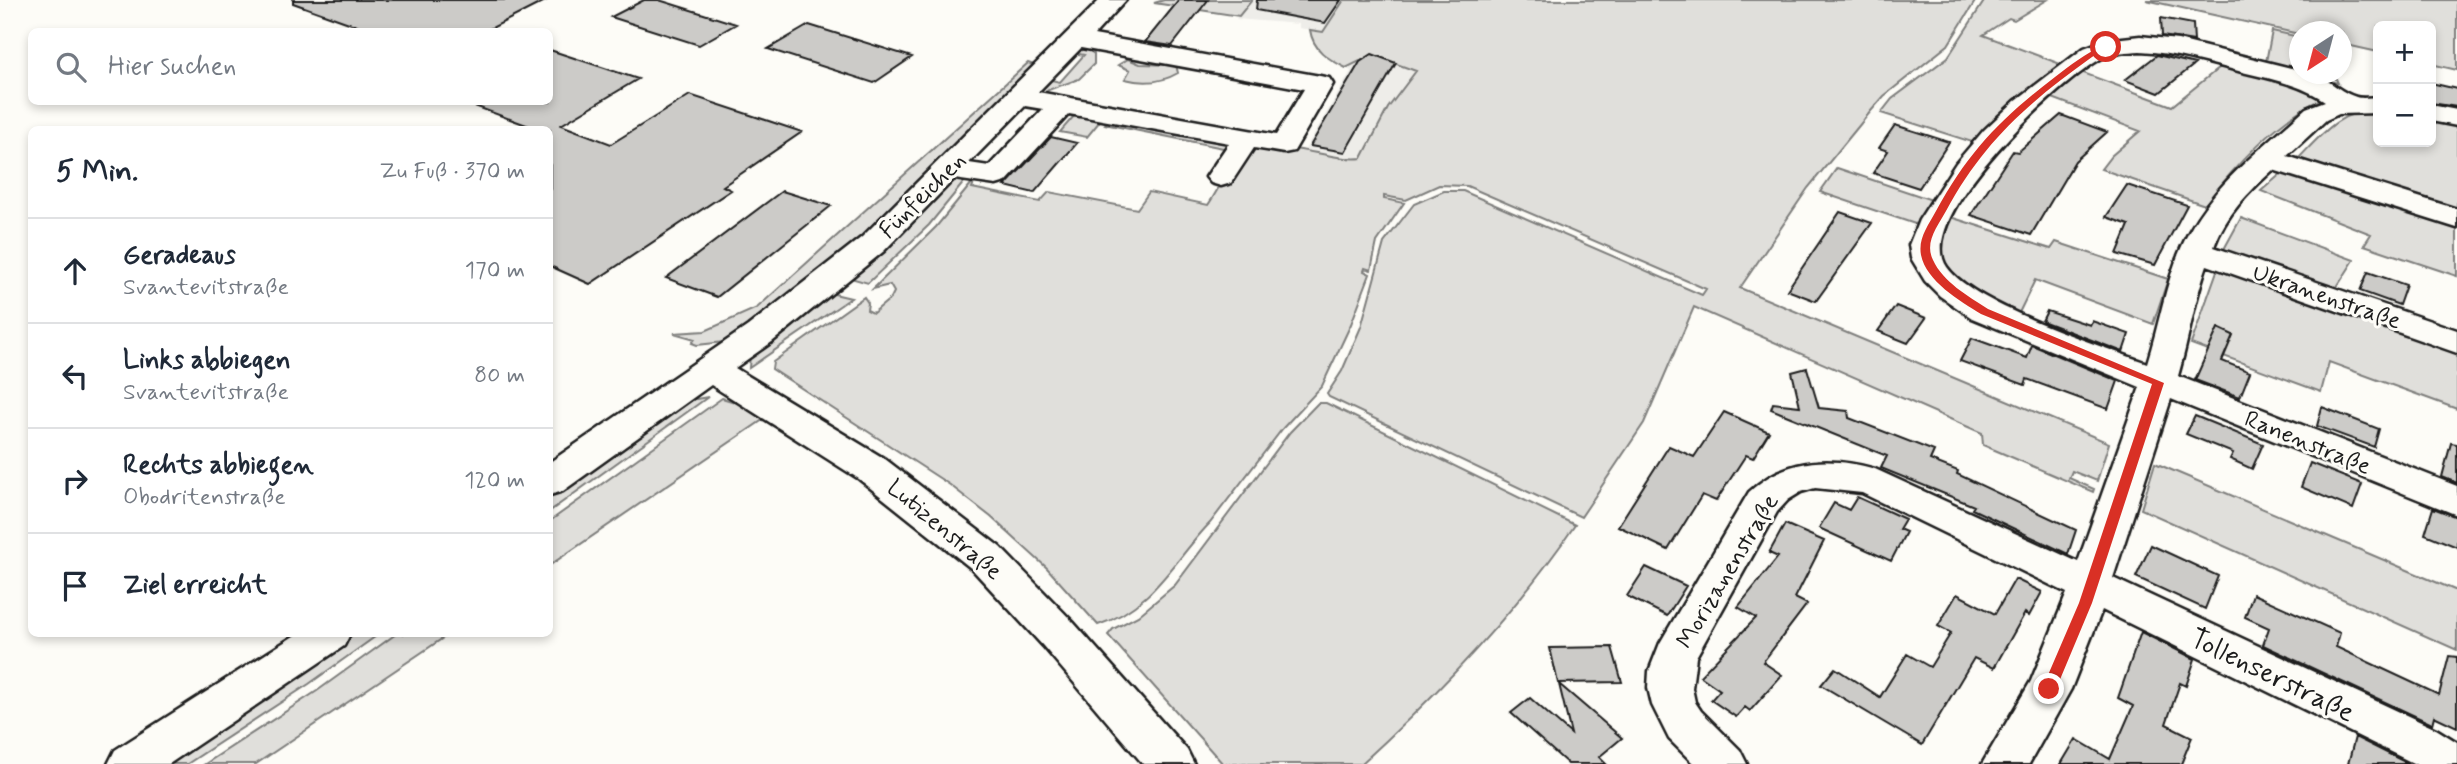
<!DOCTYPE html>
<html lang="de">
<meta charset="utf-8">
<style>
body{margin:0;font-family:Mynerve,sans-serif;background:#f2f2f3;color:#1f2937}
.controls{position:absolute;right:21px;top:21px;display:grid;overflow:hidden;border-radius:10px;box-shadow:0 4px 10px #0003}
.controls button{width:63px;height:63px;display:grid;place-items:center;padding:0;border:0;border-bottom:2px solid #e0e1e3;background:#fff;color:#1f2937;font:35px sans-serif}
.compass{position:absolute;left:2289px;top:21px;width:63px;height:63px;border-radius:50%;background:#fff;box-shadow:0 4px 10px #0003;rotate:216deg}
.stop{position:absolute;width:21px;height:21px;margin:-16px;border:5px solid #d93025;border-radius:50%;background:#fff}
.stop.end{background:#d93025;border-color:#fff;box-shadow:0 2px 7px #0008}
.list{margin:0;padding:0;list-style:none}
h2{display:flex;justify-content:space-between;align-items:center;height:91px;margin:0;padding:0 28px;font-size:30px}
h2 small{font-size:23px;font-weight:400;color:#747a83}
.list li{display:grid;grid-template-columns:46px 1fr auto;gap:21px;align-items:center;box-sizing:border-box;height:105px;padding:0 28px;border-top:2px solid #e0e1e3}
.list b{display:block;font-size:26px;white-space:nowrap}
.list p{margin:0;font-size:23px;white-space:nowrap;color:#747a83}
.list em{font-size:23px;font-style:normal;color:#747a83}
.icon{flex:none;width:38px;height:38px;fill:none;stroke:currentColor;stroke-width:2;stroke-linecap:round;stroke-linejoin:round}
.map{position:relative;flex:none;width:2457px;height:764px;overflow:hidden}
.search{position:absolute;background:#fff;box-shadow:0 4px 10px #0003;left:28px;top:28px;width:525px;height:77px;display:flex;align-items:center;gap:18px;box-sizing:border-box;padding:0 24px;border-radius:10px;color:#747a83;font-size:26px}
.panel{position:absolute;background:#fff;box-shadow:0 4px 10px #0003;left:28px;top:126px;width:525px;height:511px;border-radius:10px}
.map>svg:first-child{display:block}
.built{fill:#eeede9}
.green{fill:#e0dfdb;stroke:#7e7e7c;stroke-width:2}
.building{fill:#cccbc8;stroke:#1c1c1c;stroke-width:2}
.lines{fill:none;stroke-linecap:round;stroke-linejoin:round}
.minor-casing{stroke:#1c1c1c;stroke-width:5}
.minor{fill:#fdfcf7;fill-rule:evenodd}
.route{fill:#d93025}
.labels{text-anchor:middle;stroke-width:6;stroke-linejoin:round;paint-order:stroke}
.street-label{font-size:24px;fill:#1c1c1c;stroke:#fdfcf7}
.near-street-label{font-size:28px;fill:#1c1c1c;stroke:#fdfcf7}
</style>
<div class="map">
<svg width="2457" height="764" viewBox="0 0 2457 764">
<rect width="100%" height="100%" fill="#fdfcf7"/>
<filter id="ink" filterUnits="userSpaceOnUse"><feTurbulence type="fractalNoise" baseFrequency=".0143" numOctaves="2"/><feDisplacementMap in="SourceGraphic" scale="14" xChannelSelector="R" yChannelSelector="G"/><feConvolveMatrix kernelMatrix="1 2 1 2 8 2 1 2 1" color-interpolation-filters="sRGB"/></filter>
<g filter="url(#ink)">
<path class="built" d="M1252 0H1344L1323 32 1299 28V24L1236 19Z
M1372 54 1417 71 1388 108 1362 158 1342 159 1304 151 1351 71 1346 68Z"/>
<path class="green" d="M1164 0H1252L1239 16 1154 3Z
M1344 0H1976L1948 45 1884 96 1871 111 1808 188 1740 288 2109 443 2097 481 2072 471 2069 478 2094 489 2093 492 1983 445 1982 433 1694 307 1644 423 1581 517 1329 397 1327 394 1342 371 1361 327 1384 243 1414 204 1444 191H1463L1702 295 1706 289 1467 186 1439 185 1406 200 1384 196V199L1404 203 1377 242 1371 270 1365 268 1364 271 1370 274 1351 324 1322 386 1283 428 1210 523C1174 560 1152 608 1098 625L1047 568 991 517 950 485 772 369 773 362 864 297 868 303 867 310 873 313 891 298 894 292 890 285 873 289 936 227 976 178 972 188 1040 202 1049 192 1137 209 1149 192 1208 205C1218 190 1226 172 1237 159 1260 129 1329 163 1362 158L1388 108 1416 71 1372 55 1346 68C1328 59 1313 50 1310 30L1323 32Z
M1985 0H2047L2014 20 2009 18 1983 35 2066 66 1975 143 1881 113 1892 99 1948 57Z
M2146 0H2457V70L2431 64V26H2378V52L2342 44V32H2300L2299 34Z
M2272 31 2299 37 2300 74H2334L2338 83 2265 67Z
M1090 45 1089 50 1094 54V64L1079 79 1048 90 1040 98 1033 94 1047 79 1060 82 1084 55 1073 53Z
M1128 59 1140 64 1176 65 1178 73C1161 83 1144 84 1125 79L1130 70 1118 65Z
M1028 63 1036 66 865 240 734 341 697 345 692 343 695 339 674 333 705 331 757 308Z
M2225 63 2294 80 2322 99C2279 117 2233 168 2205 205L2101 169 2111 156 2140 131 2047 96 2081 72 2172 106Z
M2378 111V142H2431V118L2457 123V215L2294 163C2319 138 2339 108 2378 111Z
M1062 113 1104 116 1087 137 1060 132 1074 116Z
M1110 118 1232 142 1233 150 1105 124Z
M1837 168 1935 201 1921 226 1820 192Z
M2283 172 2457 223V276L2364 245 2371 234 2261 191Z
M969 176 929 225 868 283 854 279 851 274 949 178Z
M1947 216 2051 249 2056 242 2168 279 2153 324 2035 280 2016 319 1945 275 1934 244Z
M2241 218 2354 260 2333 293 2223 251Z
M2218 268 2457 347V409L2329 362 2321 392 2191 344Z
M830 293 851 298 749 368 750 355Z
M708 397 550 511V493L669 409 690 400Z
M722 398 748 406 767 417 550 565V521Z
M1318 403H1326L1575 525C1515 613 1440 692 1361 764H1223L1108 635 1113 629 1138 616 1175 585 1290 432Z
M2155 463 2457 591V650L2141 509Z
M350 634H379L309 684 187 764H157L247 706Z
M396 634H449L256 764H205L317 691Z"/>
<path class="building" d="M293 0H547L484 32H374L293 3Z
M644 0H659L736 24 699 45 611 17Z
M1179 0H1208L1172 46 1145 42Z
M1257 0H1341L1325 23 1256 10Z
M2161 18 2193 24 2194 41 2162 36Z
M809 25 912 57 874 83 768 49Z
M550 50 638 79 561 125 611 144 690 95 802 132 723 186 731 190 590 284 550 266V130H540L469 104 470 102H550Z
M1372 54 1396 63 1345 152 1310 146 1360 62Z
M2157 55 2195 64 2159 93 2125 80Z
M2431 83 2457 89V107L2431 103Z
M2061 115 2107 132 2075 161 2031 235 1971 215 2013 151 2018 152Z
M1895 125 1949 142 1919 188 1873 173 1888 151 1879 148Z
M1051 137 1077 143 1034 193 1005 186Z
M2127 185 2187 205 2155 265 2117 254 2129 225 2106 217Z
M782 191 831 206 717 297 666 278Z
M1840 212 1872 223 1816 301 1787 290Z
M2368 272 2406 285 2399 305 2360 291Z
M1896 306 1926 318 1908 343 1878 331Z
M2047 311 2090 325 2092 321 2129 334 2123 352 2042 321Z
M2218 328 2233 335 2222 361 2250 372 2240 397 2195 380Z
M1972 338 2027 358 2032 345 2118 381 2108 409 2027 379 2025 385 1960 361Z
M1807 368 1819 408 1848 411 1849 418 1934 451 1930 460 1958 471 1957 474 2076 530 2068 554 1972 509 1974 506 1881 468 1887 456 1771 409 1773 403 1800 406 1792 372Z
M2322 407 2379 429 2374 447 2317 426Z
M1724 412 1769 432 1753 458 1746 455 1716 501 1702 495 1668 550 1618 526 1669 446 1694 457Z
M2195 416 2263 444 2252 469 2230 459 2233 453 2186 434Z
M2451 443 2457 444V483L2442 477Z
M2310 463 2362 484 2353 509 2301 487Z
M1857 497 1905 519 1899 529 1906 532 1891 561 1819 528 1834 503 1849 510Z
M2433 508 2457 517V547L2425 534Z
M1785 524 1824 541 1795 598 1807 604 1763 662 1782 675 1750 711 1745 707 1736 717 1711 700 1720 690 1700 676 1756 618 1738 607 1778 557 1769 553Z
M2151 545 2218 576 2205 609 2136 577Z
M1646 567 1686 586 1667 616 1627 596Z
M2015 579 2042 592 2029 616 2025 613 1994 668 1974 658 1922 745 1821 685 1835 668 1880 697 1907 654 1930 667 1951 633 1938 626 1957 594 1995 614Z
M2253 594 2340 633 2336 647 2439 695 2449 656 2457 657V727L2434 716 2432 724 2263 645 2269 628 2245 617Z
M2141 632 2195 659 2186 686 2180 683 2166 724 2192 737 2181 764H2061L2076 739 2110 759 2133 706 2118 698Z
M1612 647 1622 682 1558 683 1550 648Z
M1559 684 1622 738 1599 757 1606 764H1568L1511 713 1530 698 1571 734Z
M2355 737 2409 764H2348Z"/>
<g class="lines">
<defs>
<path id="minor" d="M1100 0H1126L1094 35 1320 76 1329 78 1333 84 1294 151 1284 153 1254 148 1231 183 1221 186 1211 183 1206 177 1229 143 1069 114 1006 182 996 185 954 179 884 251 772 342 735 368 885 459 1000 547 1073 622 1187 750 1194 764H1143L1043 646 972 569 859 479 711 385 563 491 550 495V462L748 326 862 237ZM1081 48 1304 89 1276 135 1038 92ZM1025 106 1043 109 989 166 969 163Z
M2140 36 2178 40 2291 68 2300 70V74C2329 74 2334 90 2356 97 2362 99 2372 97 2378 97V113L2339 114 2326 120 2287 156 2457 209V228L2273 170C2248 193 2226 214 2214 247L2457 330V353L2207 265C2194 301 2189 339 2178 376L2457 486V515L2171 399 2113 578 2436 729 2457 742V764H2415L2102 610 2071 689 2029 764H1982L2031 681 2067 593 1862 493 1815 488 1801 492 1788 500 1777 512 1696 657 1692 688 1695 702 1701 711 1740 750 1747 764H1694L1669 739 1652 705 1648 688 1649 671 1660 643 1749 492C1785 458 1830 456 1875 469L2078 562 2140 387 1972 318 1940 296 1925 281 1911 258 1909 245 1919 220 1956 163 1984 130 2015 101 2084 48 2105 40ZM2140 51C2176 53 2208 63 2242 72 2271 79 2299 84 2325 101L2306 108C2265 146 2216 182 2189 232 2167 272 2161 319 2147 363 2099 345 1975 306 1947 267 1912 217 2062 79 2104 57 2116 52 2128 52 2140 51Z
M2431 105 2457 110V126L2431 121Z
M297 634H350L344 646 169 764H108L115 750Z"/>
</defs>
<use href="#minor" class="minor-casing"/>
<use href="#minor" class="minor"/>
</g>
</g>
<path class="route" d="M2104 46 2111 47C2105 51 2098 53 2092 57 2029 102 1983 142 1946 211 1938 226 1924 242 1933 260 1943 282 1968 296 1988 309L2164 383 2092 603 2056 689 2049 695 2042 689 2079 603 2152 384 1981 314C1960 301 1926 281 1921 255 1918 238 1928 226 1936 211 1968 152 2001 118 2055 77 2071 65 2085 53 2104 46Z"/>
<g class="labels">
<g class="street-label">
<text transform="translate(922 195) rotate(-45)" y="8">Fünfeichen</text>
<text transform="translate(2327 296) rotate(19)" y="8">Ukranenstraße</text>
<text transform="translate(2308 442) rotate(22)" y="8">Ranenstraße</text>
<text transform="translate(945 529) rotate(40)" y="8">Lutizenstraße</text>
<text transform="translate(1727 571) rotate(-59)" y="8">Morizanenstraße</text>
</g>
<g class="near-street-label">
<text transform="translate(2273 674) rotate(26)" y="10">Tollenserstraße</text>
</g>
</g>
</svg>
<div class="controls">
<button>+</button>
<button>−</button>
</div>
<svg class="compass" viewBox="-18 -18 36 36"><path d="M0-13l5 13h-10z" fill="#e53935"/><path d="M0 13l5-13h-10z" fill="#747a83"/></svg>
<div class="stop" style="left:2106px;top:47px"></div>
<div class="stop end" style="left:2049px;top:689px"></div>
<div class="search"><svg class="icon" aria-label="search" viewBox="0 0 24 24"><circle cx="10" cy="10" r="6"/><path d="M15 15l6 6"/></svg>Hier suchen</div>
<section class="panel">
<h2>5 Min.<small>Zu Fuß · 370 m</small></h2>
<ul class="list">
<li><svg class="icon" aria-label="ahead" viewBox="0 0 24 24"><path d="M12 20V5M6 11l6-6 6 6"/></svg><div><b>Geradeaus</b><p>Svantevitstraße</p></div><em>170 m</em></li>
<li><svg class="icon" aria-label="left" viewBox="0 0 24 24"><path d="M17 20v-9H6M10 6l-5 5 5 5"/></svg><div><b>Links abbiegen</b><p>Svantevitstraße</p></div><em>80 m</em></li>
<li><svg class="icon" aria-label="right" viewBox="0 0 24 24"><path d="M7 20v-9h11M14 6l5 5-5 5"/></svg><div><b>Rechts abbiegen</b><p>Obodritenstraße</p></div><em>120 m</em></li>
<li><svg class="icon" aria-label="arrive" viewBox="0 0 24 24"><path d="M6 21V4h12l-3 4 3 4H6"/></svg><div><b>Ziel erreicht</b></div></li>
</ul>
</section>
</div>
